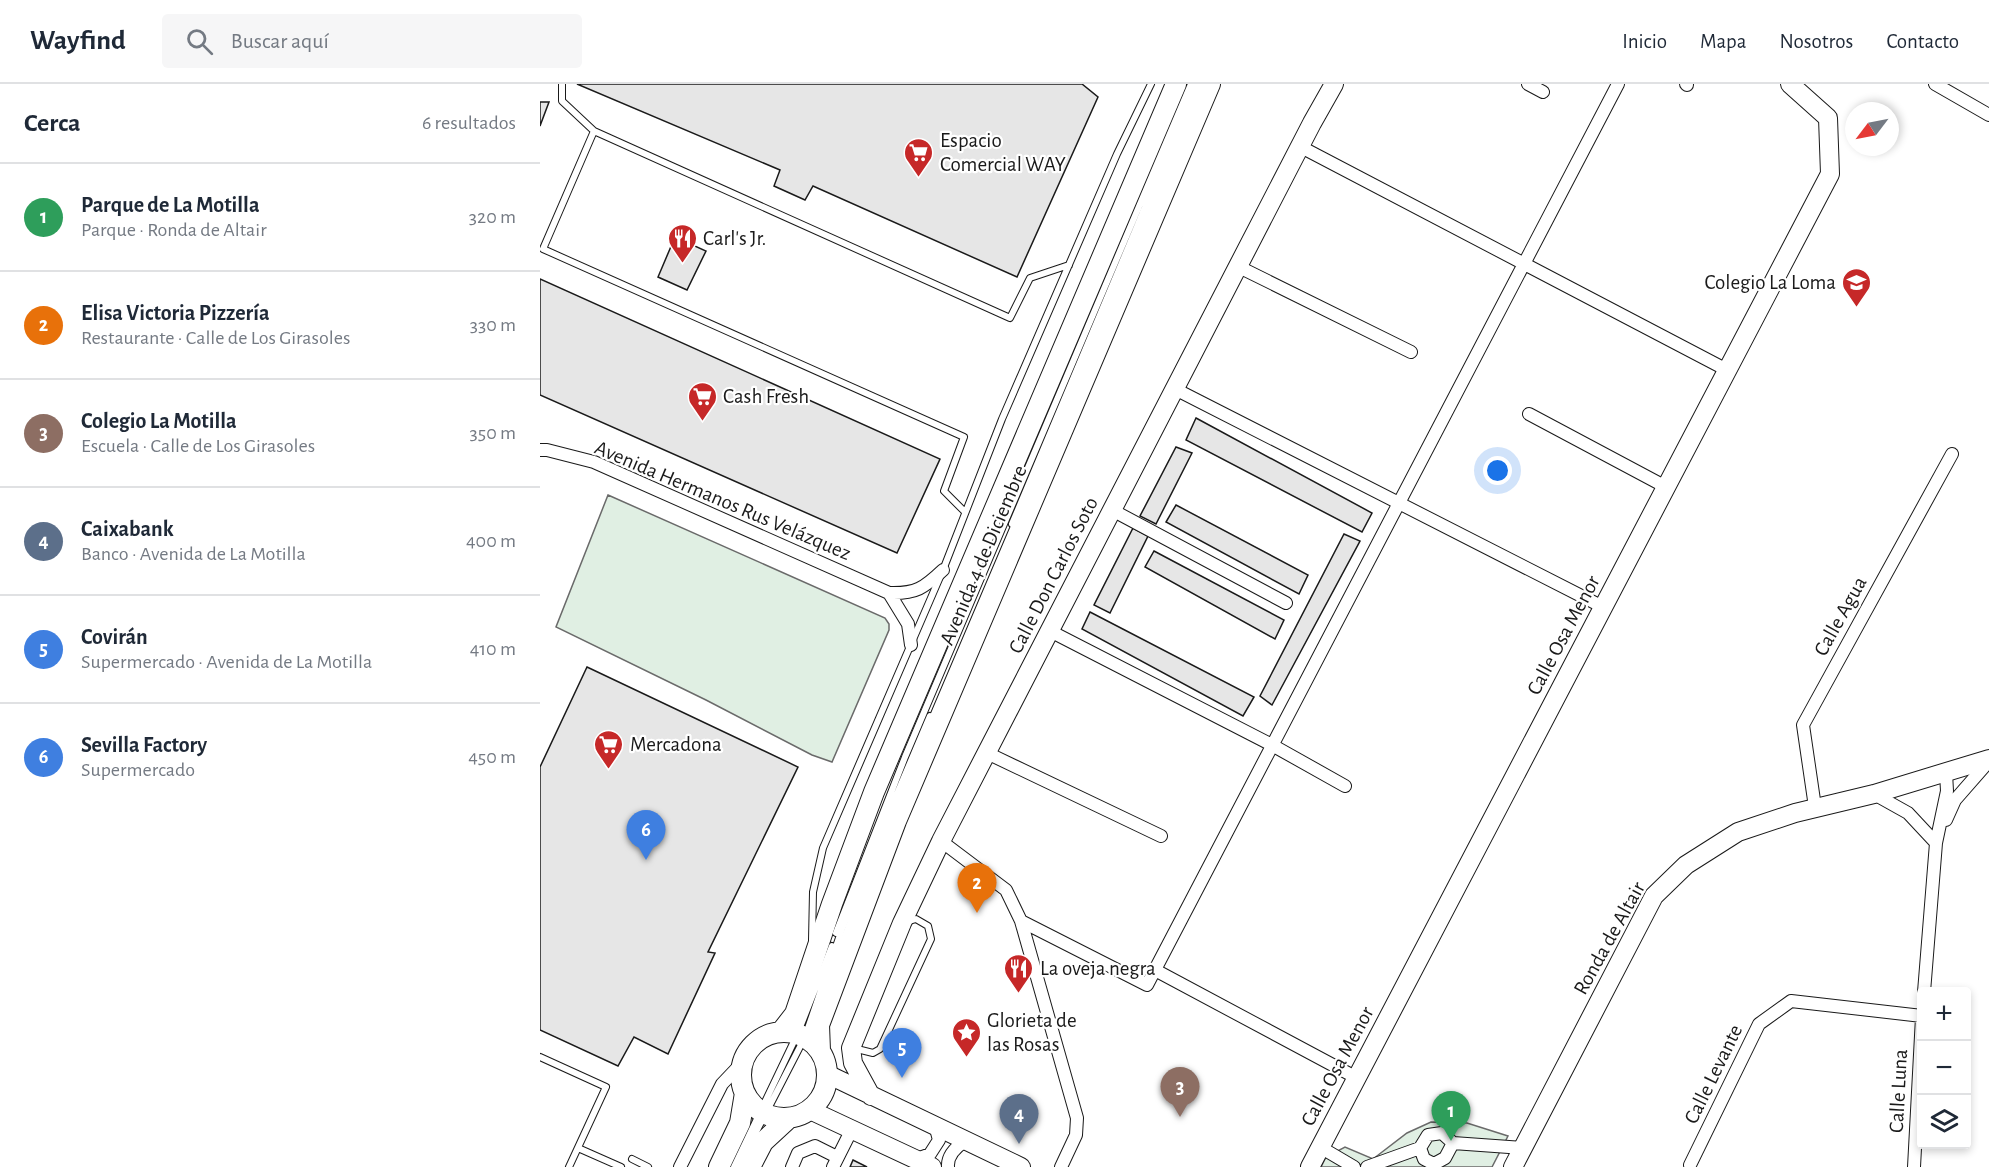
<!DOCTYPE html>
<html lang="es">
<meta charset="utf-8">
<style>
body{margin:0;font-family:"Alegreya Sans",sans-serif;background:#f6f6f7;color:#1f2937}
.controls{position:absolute;right:18px;bottom:18px;display:grid;overflow:hidden;border-radius:6px;box-shadow:0 3px 9px #0003}
.controls button{width:54px;height:54px;display:grid;place-items:center;padding:0;border:0;border-bottom:2px solid #e0e1e3;background:#fff;color:#1f2937;font:30px sans-serif}
.compass{position:absolute;left:1305px;top:18px;width:54px;height:54px;border-radius:50%;background:#fff;box-shadow:0 3px 9px #0003;rotate:238deg}
.you{position:absolute;left:958px;top:387px;width:21px;height:21px;margin:-15px;border:4px solid #fff;border-radius:50%;background:#1a73e8;box-shadow:0 0 0 9px #1a73e833}
.badge{display:grid;place-items:center;width:39px;height:39px;border-radius:50%;background:#c62828;color:#fff;font-size:20px;font-weight:700}
.pin{position:absolute;translate:-50% -50px;filter:drop-shadow(0 2px 3px #0008)}
.pin::after{content:'';position:absolute;top:32px;width:21px;height:18px;background:inherit;clip-path:polygon(0 0,100% 0,50% 100%)}
.list{margin:0;padding:0;list-style:none}
h2{display:flex;justify-content:space-between;align-items:center;height:78px;margin:0;padding:0 24px;font-size:26px}
h2 small{font-size:20px;font-weight:400;color:#747a83}
.list li{display:grid;grid-template-columns:39px 1fr auto;gap:18px;align-items:center;box-sizing:border-box;height:108px;padding:0 24px;border-top:2px solid #e0e1e3}
.list b{display:block;font-size:22px;white-space:nowrap}
.list p{margin:0;font-size:20px;white-space:nowrap;color:#747a83}
.list em{font-size:20px;font-style:normal;color:#747a83}
.icon{flex:none;width:33px;height:33px;fill:none;stroke:currentColor;stroke-width:2;stroke-linecap:round;stroke-linejoin:round}
.map{position:relative;flex:none;width:1449px;height:1083px;overflow:hidden}
header{display:flex;align-items:center;gap:36px;box-sizing:border-box;height:84px;padding:0 30px;background:#fff;border-bottom:2px solid #e0e1e3}
header strong{font-size:28px}
nav{display:flex;gap:33px;margin-inline-start:auto;font-size:21px}
.search{width:420px;height:54px;background:#f6f6f7;display:flex;align-items:center;gap:15px;box-sizing:border-box;padding:0 21px;border-radius:6px;color:#747a83;font-size:22px}
main{display:flex}
aside{flex:1;background:#fff}
.map>svg:first-child{display:block}
.green{fill:#e0efe3;stroke:#6a6a6a;stroke-width:1.5}
.building{fill:#e6e6e6;stroke:#1a1a1a;stroke-width:1.5}
.lines{fill:none;stroke-linecap:round;stroke-linejoin:round}
.lane-casing{stroke:#1a1a1a;stroke-width:8}
.street-casing{stroke:#1a1a1a;stroke-width:14}
.secondary-casing{stroke:#1a1a1a;stroke-width:20}
.primary-casing{stroke:#1a1a1a;stroke-width:22}
.lane{stroke:#fff;stroke-width:6}
.street{stroke:#fff;stroke-width:12}
.secondary{stroke:#fff;stroke-width:18}
.primary{stroke:#fff;stroke-width:20}
.labels{text-anchor:middle;stroke-width:4.5;stroke-linejoin:round;paint-order:stroke}
.poi-label{font-size:21px;fill:#1a1a1a;stroke:#fff;text-anchor:start}
.street-label{font-size:21px;fill:#1a1a1a;stroke:#fff}
</style>
<header>
<strong>Wayfind</strong>
<div class="search"><svg class="icon" aria-label="search" viewBox="0 0 24 24"><circle cx="10" cy="10" r="6"/><path d="M15 15l6 6"/></svg>Buscar aquí</div>
<nav><a>Inicio</a><a>Mapa</a><a>Nosotros</a><a>Contacto</a></nav>
</header>
<main>
<aside>
<h2>Cerca<small>6 resultados</small></h2>
<ul class="list">
<li><span class="badge" style="background:#2e9e5b">1</span><div><b>Parque de La Motilla</b><p>Parque · Ronda de Altair</p></div><em>320 m</em></li>
<li><span class="badge" style="background:#e8710a">2</span><div><b>Elisa Victoria Pizzería</b><p>Restaurante · Calle de Los Girasoles</p></div><em>330 m</em></li>
<li><span class="badge" style="background:#8d6e63">3</span><div><b>Colegio La Motilla</b><p>Escuela · Calle de Los Girasoles</p></div><em>350 m</em></li>
<li><span class="badge" style="background:#5c6f8a">4</span><div><b>Caixabank</b><p>Banco · Avenida de La Motilla</p></div><em>400 m</em></li>
<li><span class="badge" style="background:#3f7fe0">5</span><div><b>Covirán</b><p>Supermercado · Avenida de La Motilla</p></div><em>410 m</em></li>
<li><span class="badge" style="background:#3f7fe0">6</span><div><b>Sevilla Factory</b><p>Supermercado</p></div><em>450 m</em></li>
</ul>
</aside>
<div class="map">
<svg width="1449" height="1083" viewBox="0 0 1449 1083">
<rect width="100%" height="100%" fill="#fff"/>
<path class="green" d="M68 411 345 534 349 540V546L292 678 272 671 166 616 16 543Z
M891 1038 927 1039 968 1052 952 1083H781L786 1073 805 1063 833 1075 867 1049Z"/>
<path class="building" d="M37 0H542L558 13 477 193 273 102 265 116 234 102 240 86Z
M0 18H9L0 42Z
M135 153 166 167 147 206 118 193Z
M0 195 400 375 357 469 0 311Z
M656 334 832 429 822 448 646 356Z
M636 363 652 369 616 440 600 432Z
M636 421 768 491 759 510 626 438Z
M593 444 608 452 570 529 554 521Z
M804 450 820 457 732 621 720 612Z
M614 467 744 536 735 555 605 483Z
M550 528 714 613 703 632 542 545Z
M47 583 258 683 168 868 175 869 128 970 94 953 78 982 0 946V683Z
M313 1076 327 1083H310Z"/>
<g class="lines">
<defs>
<path id="lane" d="M22 0V17L54 47
M425 428 404 407 424 353 3 165 54 47 470 234 490 194 529 181
M472 440 657 0
M296 849 365 673 651 0
M272 856 273 808 283 764 403 486 462 335 577 70 611 0
M313 964 333 969 340 965 391 855 388 842 376 835 366 838
M0 973 66 1003 29 1083
M38 1064 81 1083
M92 1075 108 1083
M194 1083 257 951 292 862
M198 1083 265 953 302 845 348 731 390 632"/>
<path id="street" d="M988 0 1003 8
M1146 0 1147 1
M1395 0 1449 31
M761 63 1187 286
M699 183 871 268
M635 305 1063 523
M989 330 1126 403
M0 366H7L54 378 349 509C376 510 384 504 403 486
M572 426 746 519
M349 509 368 540 371 561
M510 547 732 661 805 702
M447 669 621 752
M1334 710 1368 729 1396 759
M1275 723 1263 641 1412 370
M1406 736 1415 716 1449 677
M401 757 466 806 481 837 537 1034 536 1051 521 1083
M481 837 607 901 1078 0
M615 886 817 994
M1384 908 1396 759 1407 707 1406 689
M913 1059 905 1074 894 1080 884 1075 880 1064 888 1051 902 1049 913 1059 983 1064
M780 1063 814 1083
M377 1075 390 1070 399 1056 395 1041
M1150 1081 1219 940 1251 917 1382 932
M140 1083 182 1000 202 979
M252 1083 258 1069 275 1062 297 1073
M293 1083 312 1045
M408 1083C407 1071 416 1063 425 1057
M827 1083 880 1064
M1374 1083 1382 933"/>
<path id="secondary" d="M287 990 481 1083
M331 1012 313 979 311 964 362 839 401 757 772 39 794 0
M270 1026 392 1083
M770 1083 1290 90 1288 34 1250 0
M973 1083 1114 812 1146 781 1198 748 1255 729 1334 710 1449 675"/>
<path id="primary" d="M241 948 255 930 292 820 334 708 636 0
M201 991a43 43 0 1 1 86 0a43 43 0 1 1-86 0Z
M280 967 279 941 356 737 670 0
M179 1083 200 1039 205 1009
M210 1083 223 1058 249 1034"/>
</defs>
<use href="#lane" class="lane-casing"/>
<use href="#street" class="street-casing"/>
<use href="#secondary" class="secondary-casing"/>
<use href="#primary" class="primary-casing"/>
<use href="#lane" class="lane"/>
<use href="#street" class="street"/>
<use href="#secondary" class="secondary"/>
<use href="#primary" class="primary"/>
</g>
<defs>
<symbol id="supermarket-pin" viewBox="-11 -11 22 30"><path d="M0 17L-7.5 6A9.5 9.5 0 1 1 7.5 6Z" fill="#c62828" stroke="#fff"/><path d="M-6-5.5h2.5l.6 2H6L4.5 2H-2.5L-4.4-4H-6ZM-1.5 3.2a1.3 1.3 0 1 0 .1 0ZM3 3.2a1.3 1.3 0 1 0 .1 0Z" fill="#fff"/></symbol>
<symbol id="restaurant-pin" viewBox="-11 -11 22 30"><path d="M0 17L-7.5 6A9.5 9.5 0 1 1 7.5 6Z" fill="#c62828" stroke="#fff"/><path d="M-5-6h1v4h1v-4h1v4h1v-4h1v5L-1.5 .5V6h-2V.5L-5-1ZM5-6V6H3V1.5H1.5Q1.5-4 5-6Z" fill="#fff"/></symbol>
<symbol id="school-pin" viewBox="-11 -11 22 30"><path d="M0 17L-7.5 6A9.5 9.5 0 1 1 7.5 6Z" fill="#c62828" stroke="#fff"/><path d="M0-5L7-2L0 1L-7-2ZM-4 1L0 2.5L4 1V4Q0 6-4 4Z" fill="#fff"/></symbol>
<symbol id="sight-pin" viewBox="-11 -11 22 30"><path d="M0 17L-7.5 6A9.5 9.5 0 1 1 7.5 6Z" fill="#c62828" stroke="#fff"/><path d="M0-6L1.8-2.2L6-1.7L2.9 1.2L3.7 5.4L0 3.3L-3.7 5.4L-2.9 1.2L-6-1.7L-1.8-2.2Z" fill="#fff"/></symbol>
</defs>
<g fill-rule="evenodd">
<use href="#supermarket-pin" x="362" y="52" width="33" height="45"/>
<use href="#restaurant-pin" x="126" y="138" width="33" height="45"/>
<use href="#school-pin" x="1300" y="182" width="33" height="45"/>
<use href="#supermarket-pin" x="146" y="296" width="33" height="45"/>
<use href="#supermarket-pin" x="52" y="644" width="33" height="45"/>
<use href="#restaurant-pin" x="462" y="868" width="33" height="45"/>
<use href="#sight-pin" x="410" y="932" width="33" height="45"/>
</g>
<g class="labels">
<g class="poi-label">
<text x="400" y="63">Espacio<tspan x="400" dy="24">Comercial WAY</tspan></text>
<text x="163" y="161">Carl's Jr.</text>
<text x="1296" y="205" text-anchor="end">Colegio La Loma</text>
<text x="183" y="319">Cash Fresh</text>
<text x="90" y="667">Mercadona</text>
<text x="500" y="891">La oveja negra</text>
<text x="447" y="943">Glorieta de<tspan x="447" dy="24">las Rosas</tspan></text>
</g>
<g class="street-label">
<text transform="translate(183 416) rotate(23)" y="7">Avenida Hermanos Rus Velázquez</text>
<text transform="translate(443 471) rotate(-67)" y="7">Avenida 4 de Diciembre</text>
<text transform="translate(513 491) rotate(-63)" y="7">Calle Don Carlos Soto</text>
<text transform="translate(1300 532) rotate(-61)" y="7">Calle Agua</text>
<text transform="translate(1023 551) rotate(-62)" y="7">Calle Osa Menor</text>
<text transform="translate(1069 854) rotate(-61)" y="7">Ronda de Altair</text>
<text transform="translate(797 982) rotate(-62)" y="7">Calle Osa Menor</text>
<text transform="translate(1173 990) rotate(-64)" y="7">Calle Levante</text>
<text transform="translate(1358 1007) rotate(-87)" y="7">Calle Luna</text>
</g>
</g>
</svg>
<div class="controls">
<button>+</button>
<button>−</button>
<button><svg class="icon" aria-label="layers" viewBox="0 0 24 24"><path d="M12 4l9 5-9 5-9-5zM3 14l9 5 9-5"/></svg></button>
</div>
<svg class="compass" viewBox="-18 -18 36 36"><path d="M0-13l5 13h-10z" fill="#e53935"/><path d="M0 13l5-13h-10z" fill="#747a83"/></svg>
<div class="you"></div>
<div class="pin badge" style="left:911px;top:1057px;background:#2e9e5b">1</div>
<div class="pin badge" style="left:437px;top:829px;background:#e8710a">2</div>
<div class="pin badge" style="left:640px;top:1033px;background:#8d6e63">3</div>
<div class="pin badge" style="left:479px;top:1060px;background:#5c6f8a">4</div>
<div class="pin badge" style="left:362px;top:994px;background:#3f7fe0">5</div>
<div class="pin badge" style="left:106px;top:776px;background:#3f7fe0">6</div>
</div>
</main>
